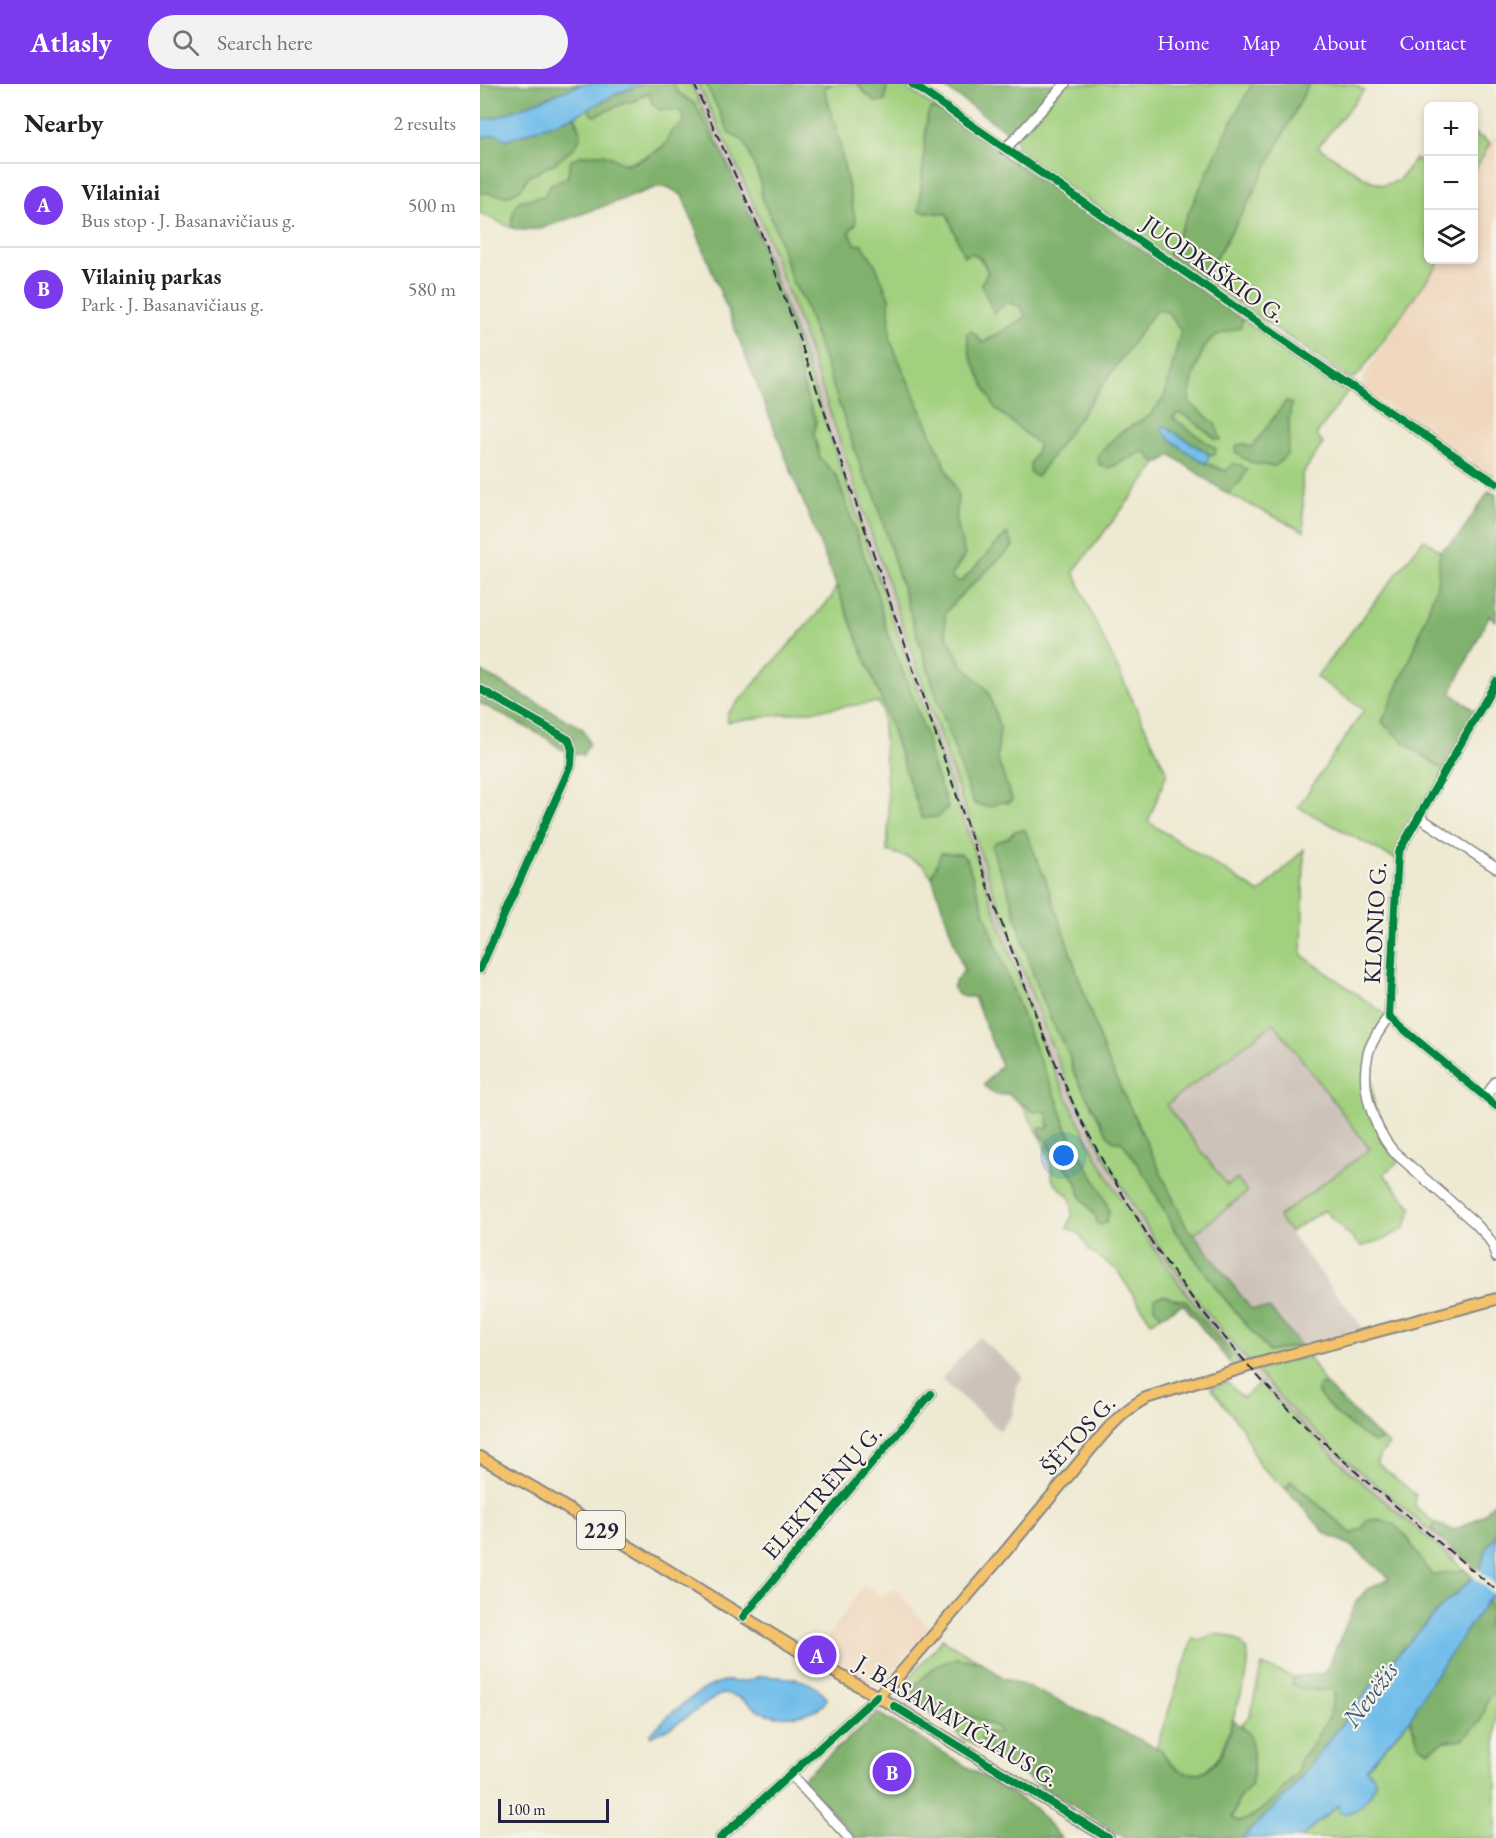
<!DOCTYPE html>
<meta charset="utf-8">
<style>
body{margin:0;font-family:"EB Garamond",serif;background:#f2f2f2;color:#202124}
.controls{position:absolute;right:18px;top:18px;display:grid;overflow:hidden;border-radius:9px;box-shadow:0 3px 9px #0003}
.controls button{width:54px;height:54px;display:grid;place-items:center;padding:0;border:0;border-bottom:2px solid #e0e0e0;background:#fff;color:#202124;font:30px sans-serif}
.scale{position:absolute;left:18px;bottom:15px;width:111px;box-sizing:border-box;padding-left:6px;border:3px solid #22223b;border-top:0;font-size:16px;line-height:21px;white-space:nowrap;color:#22223b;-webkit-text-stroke:4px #f7f3e8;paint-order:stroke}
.you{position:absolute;left:584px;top:1072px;width:21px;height:21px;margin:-15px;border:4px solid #fff;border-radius:50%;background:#1a73e8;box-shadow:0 0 0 9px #1a73e833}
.badge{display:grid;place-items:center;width:39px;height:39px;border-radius:50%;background:#7c3aed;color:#fff;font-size:20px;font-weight:700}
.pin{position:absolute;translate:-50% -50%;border:3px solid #fff;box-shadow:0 2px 6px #0006}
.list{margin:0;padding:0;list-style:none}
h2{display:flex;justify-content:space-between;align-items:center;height:78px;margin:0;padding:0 24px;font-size:26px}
h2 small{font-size:20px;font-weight:400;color:#757577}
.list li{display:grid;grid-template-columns:39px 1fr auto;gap:18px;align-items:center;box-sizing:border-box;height:84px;padding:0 24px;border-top:2px solid #e0e0e0}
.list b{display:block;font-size:22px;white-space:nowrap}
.list p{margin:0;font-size:20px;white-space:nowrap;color:#757577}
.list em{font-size:20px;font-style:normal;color:#757577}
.icon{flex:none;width:33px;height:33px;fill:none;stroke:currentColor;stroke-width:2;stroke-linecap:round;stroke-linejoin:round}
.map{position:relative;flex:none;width:1016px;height:1754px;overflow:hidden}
header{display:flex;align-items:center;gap:36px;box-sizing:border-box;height:84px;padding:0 30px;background:#7c3aed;color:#fff}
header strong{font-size:28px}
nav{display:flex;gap:33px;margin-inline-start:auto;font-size:21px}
.search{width:420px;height:54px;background:#f2f2f2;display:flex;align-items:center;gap:15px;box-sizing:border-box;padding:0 21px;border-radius:33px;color:#757577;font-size:22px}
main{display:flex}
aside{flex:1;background:#fff}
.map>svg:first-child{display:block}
.built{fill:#efd6bc}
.industrial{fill:#cdc2b9}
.green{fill:#a1d07e;stroke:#62795c;stroke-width:1.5;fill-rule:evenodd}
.forest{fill:#80b26d;stroke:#516a54;stroke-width:1.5}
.water{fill:#6fbdea;stroke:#487092;stroke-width:1.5}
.pier{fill:#eee9d2}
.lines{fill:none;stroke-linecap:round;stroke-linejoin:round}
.minor-casing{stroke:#888686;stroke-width:12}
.major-casing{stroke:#888686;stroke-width:14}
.minor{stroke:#fff;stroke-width:9}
.major{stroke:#f3c26a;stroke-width:10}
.rail{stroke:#22223b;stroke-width:2;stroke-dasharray:9 4.5;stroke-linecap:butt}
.cycleway-casing{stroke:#f7f3e8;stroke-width:11}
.cycleway{stroke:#00873e;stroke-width:8}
.labels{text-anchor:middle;stroke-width:4.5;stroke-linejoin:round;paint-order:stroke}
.shield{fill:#f7f3e8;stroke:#62616f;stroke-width:1.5}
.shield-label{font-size:22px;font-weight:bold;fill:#22223b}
.street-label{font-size:24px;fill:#22223b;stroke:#f7f3e8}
.water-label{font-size:26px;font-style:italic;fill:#3d5878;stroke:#f7f3e8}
</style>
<header>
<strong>Atlasly</strong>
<div class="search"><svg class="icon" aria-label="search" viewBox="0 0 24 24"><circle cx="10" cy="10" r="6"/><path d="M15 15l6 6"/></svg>Search here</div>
<nav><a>Home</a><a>Map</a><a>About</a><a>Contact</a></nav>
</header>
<main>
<aside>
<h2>Nearby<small>2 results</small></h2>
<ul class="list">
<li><span class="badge">A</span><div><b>Vilainiai</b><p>Bus stop · J. Basanavičiaus g.</p></div><em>500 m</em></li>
<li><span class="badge">B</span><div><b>Vilainių parkas</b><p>Park · J. Basanavičiaus g.</p></div><em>580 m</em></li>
</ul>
</aside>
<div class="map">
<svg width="1016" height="1754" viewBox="0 0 1016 1754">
<rect width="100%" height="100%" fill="#f7f3e8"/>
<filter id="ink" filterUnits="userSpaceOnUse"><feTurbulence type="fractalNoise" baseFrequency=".0167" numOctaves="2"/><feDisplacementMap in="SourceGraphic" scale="12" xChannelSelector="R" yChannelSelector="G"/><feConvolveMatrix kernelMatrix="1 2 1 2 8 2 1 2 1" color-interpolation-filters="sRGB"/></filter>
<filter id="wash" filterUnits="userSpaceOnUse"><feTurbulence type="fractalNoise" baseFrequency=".008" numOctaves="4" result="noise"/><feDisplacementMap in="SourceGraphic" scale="24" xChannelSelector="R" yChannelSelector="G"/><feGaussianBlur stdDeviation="1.35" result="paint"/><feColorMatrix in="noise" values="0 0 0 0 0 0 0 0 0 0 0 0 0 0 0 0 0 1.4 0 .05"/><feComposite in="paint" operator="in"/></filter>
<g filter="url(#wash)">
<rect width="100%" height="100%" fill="#eee9d2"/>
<path class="built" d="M1016 50V394L881 304 883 294 927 224 961 176H994V88Z
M384 1501 401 1511 416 1504 450 1545 405 1598 399 1602 392 1601 337 1568Z"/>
<path class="industrial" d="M211 0H218L248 62 284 144 322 246 513 806 567 951 588 1000 629 1081 677 1160 720 1220 768 1277 761 1279 716 1224 672 1161 624 1085 581 1004 560 955 396 488 316 251 277 147Z
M794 939 890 1065 798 1134 883 1244 820 1261 790 1225H771L714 1150 766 1107 748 1102 686 1021Z
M499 1253 543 1292 536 1304 533 1330 520 1347 461 1295Z
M776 1286 812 1326 856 1367 980 1470 974 1477 871 1389 831 1351 769 1289Z"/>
<path class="green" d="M193 0H211L242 67 238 63 215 20 198 9Z
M218 0H229L227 2 250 50 264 56 280 96 282 115 295 142 312 197 323 215 385 395 394 408C423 509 455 610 490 710L495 720 513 722 520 718 529 719 532 716 517 674 520 644 508 607 481 580 465 548V529L479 513 533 462 526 450 482 497H476L471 492 485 471 476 439 478 411 410 256 409 214 395 180 382 160 376 161 369 148 376 139 358 52 344 4 353 0H378L387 11 405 16 407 0H421L458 26 450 25 440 127 467 130 484 172 492 169C513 182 510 205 513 228L526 218 540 222 546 233 503 259 491 246 515 324 559 361 550 381 556 392 676 225 688 228 702 247 684 314 669 332 639 349 647 374 664 366 677 380 594 487 609 524 687 689 668 738 780 809 824 765 822 871 909 933 888 968 896 1040 920 1076 904 1090 932 1124 925 1144 904 1155 881 1163 844 1126 810 1148 798 1133 890 1065 794 939 686 1021 747 1101 757 1095 767 1108 714 1150 707 1144 625 971 566 797 545 746 535 747 528 754 514 759 517 780 527 802 553 889 571 936 589 971 593 987 627 1050 633 1056 643 1059 667 1094 695 1147 740 1209 789 1268 820 1261 823 1265 776 1277H768L720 1220 677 1160 629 1081 588 1000 567 951 513 806 322 246 284 144 248 62Z
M585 0H772L749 43 688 172 538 67 536 54Z
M829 0H873L884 6 838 63 885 94 902 101 918 97 935 75 948 80V176H961L880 289 874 294H869L721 194 728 187 766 123Z
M169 9 173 21 180 26C191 26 205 23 204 39L190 49C189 52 189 56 187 58 182 66 155 79 146 79 136 80 130 70 120 70 113 69 108 72 101 71L89 83V92L83 96 71 100 64 112 32 132V144L0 129V108L27 112 40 106 48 93 75 79 96 62 98 39 95 32 108 24 111 30 115 32 145 19 156 17 163 11Z
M994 49 1010 59 994 88Z
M762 235 868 307 836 351 843 359 822 391 824 447 748 410 760 398 746 388 725 379 728 376 729 370H735L693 334 697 329 707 332 736 355 740 356 735 340 709 318C710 302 720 261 734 253 741 248 752 247 761 243ZM809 335V357L755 367 764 360 772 364Z
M316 251 396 488 560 955C580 999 600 1044 624 1086 664 1155 711 1218 761 1279L751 1281 749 1278 750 1273 705 1216H698L674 1223 681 1232 671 1238 637 1186 609 1166 600 1150 587 1144 592 1131V1119L588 1112 573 1097 570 1077 561 1054 542 1021 548 1023 553 1028 562 1027 567 1029 568 1044 559 1047 568 1058 573 1070 591 1089 597 1099 600 1111 616 1133 617 1139 629 1126 624 1113 586 1043 579 1020 555 965 507 836 487 776 462 770 452 793 443 781 427 773 407 767 409 735 402 627 398 618 247 638V630L352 513 356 502 402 617 442 734 458 733 468 723 453 683 446 652 434 616 407 548 397 509 357 393 340 374 334 350 336 337 326 311 314 267Z
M944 455 960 467 957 501 934 566 902 638 925 659 965 687 917 776 818 723 884 626 836 593Z
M828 1272 846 1301H841L838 1310C856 1328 873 1344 894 1359L899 1357 900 1354 909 1360 896 1378 936 1411 935 1422 954 1439 951 1447 856 1367 812 1326 776 1286Z
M747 1298 763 1314 780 1299 871 1389 984 1485C973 1491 965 1488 952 1490L943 1480 927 1452 900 1435 888 1436 882 1445 872 1450 812 1397 808 1400 807 1406 779 1381 762 1344 731 1304Z
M1014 1510 1016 1512 1015 1555 1006 1543 1014 1527 1007 1517Z
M735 1550C784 1553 767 1593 757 1622 752 1638 746 1655 740 1671 724 1698 693 1695 682 1666L676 1664 713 1554 719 1556Z
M462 1555 501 1578 476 1574 434 1616 439 1623 423 1614 419 1609 422 1603Z
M782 1581 813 1593 812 1600 838 1607 851 1605 855 1609 849 1634 840 1647 834 1659 820 1676 818 1687 792 1717 770 1734 759 1738 752 1735 759 1714 771 1702 773 1688V1667L770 1651 761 1641 770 1631Z
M1016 1607V1754H821L838 1738 859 1721 860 1723 895 1700 894 1693 886 1685 930 1635 939 1661 949 1667 965 1657 983 1655 1001 1637 1009 1613Z
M488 1631 516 1643 520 1647 519 1649H516L502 1656C508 1662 511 1668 516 1674L485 1656 470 1642 452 1632 475 1635Z"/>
<path class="forest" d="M0 0H102L15 34 0 36Z
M163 0H193L198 9 215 20 238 63 242 68 277 147 316 251 314 267 326 311 336 337 334 350 340 374 357 393 397 509 407 548 434 616 446 652 453 683 468 723 458 733 442 734 402 617 202 111 188 103H177L60 145 43 146 32 144C32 133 33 126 39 117L64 112 71 100 83 96 88 92 89 83 92 75C101 71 120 68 129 72 135 74 138 79 146 80 155 80 182 66 187 58 189 56 189 52 190 49L204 38C205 23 190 26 180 26L173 21 169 9 163 11 156 17 145 19 115 32 111 30 108 24 140 8Z
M229 0H353L344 4 358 52 376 139 369 148 376 161 382 160 395 180 409 214 410 256 478 411 476 439 485 471 471 492 476 497H482L527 449 533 462 479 513 465 529V548L481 579 508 607 520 644 517 674 532 716C529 718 526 718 522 718 518 719 515 722 511 722 507 723 500 721 495 720L490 710C455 610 423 509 394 408L385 395 323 215 312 197 295 142 282 115 280 96 264 57 250 50 227 2Z
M378 0H407L405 17 396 18 387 11Z
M460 0H585L536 54Z
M772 0H829L766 123 728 187 721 194 688 172 749 43Z
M450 25 458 26 762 235 761 243C752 247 741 248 734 253 720 261 710 302 709 318L735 340 741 356 736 355 707 332 698 329 693 334 736 365 735 370H729L684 342 699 361 725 379 746 387 752 380 761 381 767 386 760 398 748 410 691 371 677 380 664 367 628 385 619 380 617 372 639 349 669 332 684 314 701 247 688 228 676 226 557 393 550 389V381L559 361 515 324 490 272 487 249 491 246 503 259 546 233 540 222 527 218 514 229 501 200 508 188 503 176 492 169 484 172 467 130 439 127 447 33Z
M95 32 101 51 96 62 75 79 48 93 40 106 27 112 0 108V54L16 50 27 56Z
M806 317 812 320 809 335V357L807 371 795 382C778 381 767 380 755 367L757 361 764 360 772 363Z
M1009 407 1016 411V537L1009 532 971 609 998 629 965 687 925 659 902 638 934 566 957 501 960 467 978 453Z
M0 587 103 645 109 659 103 671 81 665 65 653 0 619Z
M545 746 566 797 625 971 707 1144 714 1150 771 1225H790L820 1261 789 1268 740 1209 695 1147 667 1094 643 1059 633 1056 627 1050 593 987 589 971 571 936 553 889 527 802 517 780 512 763 514 759 528 754 535 747Z
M461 769 481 770 487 776 507 836 555 965 579 1020 586 1043 624 1113 629 1127 627 1137 620 1141 617 1139 616 1133 600 1111 597 1099 591 1089 573 1070 568 1058 561 1050 559 1043 565 1045 569 1042 567 1029 562 1027 553 1028 548 1023 542 1021 528 1010C516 1012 512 1010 504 1001 509 993 516 989 521 981L494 913C484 913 479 914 473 904L476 896 484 887 452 793Z
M683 1211 698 1216H705L743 1261 750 1273 749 1278 703 1220 681 1232 674 1223V1214Z
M841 1301H846L900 1354 899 1357 894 1359C879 1348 841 1322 837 1304Z
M811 1397 872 1450 882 1445 887 1436C927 1431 930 1468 952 1490 965 1488 973 1491 984 1485L993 1493 986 1501 964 1520 902 1588 809 1709 762 1754H645L516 1674 510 1667 508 1662 501 1654V1651L507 1648 519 1649 520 1647 516 1643 488 1631C468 1638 447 1633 434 1616L435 1601 456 1582 476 1574 501 1578 524 1594 551 1604 682 1666C690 1687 717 1699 735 1679 745 1668 748 1649 753 1635L770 1651 773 1667V1688L771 1702 759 1714 752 1734 759 1738 770 1734 792 1717 818 1687 820 1676 834 1659 840 1647 849 1634 855 1609 851 1605C837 1607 825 1606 812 1601L813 1593 845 1589 876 1518 887 1505 910 1495 872 1462 846 1450 807 1406 808 1400Z
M1016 1416V1451L1008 1462 999 1486 951 1447 954 1439 975 1446 1004 1431Z
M1007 1517 1014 1527 1006 1543 1016 1554V1607L1009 1613 1001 1637 983 1655 965 1657 949 1667 939 1661 930 1635 951 1598Z
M398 1629 555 1724 581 1754H376L322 1695Z"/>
<path class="water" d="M102 0H163L140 8 95 32 27 56 16 50 0 54V36L15 34Z
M684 342 729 370 728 376 725 379C712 371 688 357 681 344Z
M1016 1451V1508L1007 1517 951 1598 930 1635 886 1685 894 1693 895 1700C890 1714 876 1732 860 1729L859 1721 838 1738 821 1754H762L809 1709 902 1588 964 1520 986 1501 999 1487 1008 1462Z
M281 1592C308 1594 328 1591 347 1614 344 1623 337 1625 329 1628 315 1633 301 1634 287 1630 270 1625 259 1606 239 1611L190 1644 171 1652 170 1651C184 1634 222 1601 245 1597 249 1596 254 1598 258 1598 266 1598 274 1594 281 1592Z"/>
<path class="pier" d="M997 1484 1016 1501V1512L991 1491Z"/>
</g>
<g filter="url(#ink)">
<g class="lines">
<defs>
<path id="minor" d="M432 0 848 287 1016 399
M524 65 536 54 585 0
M1016 598 918 769 909 933 1016 1022
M0 605 89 656 92 666 91 681 0 885
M939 733 1016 784
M909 933C901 944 891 957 888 970 880 1003 892 1041 913 1067L995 1139 1007 1152 1013 1161 1016 1173
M1006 1013 1016 997
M263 1533 310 1476 451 1310
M311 1691 369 1754
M240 1754 397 1612"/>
<path id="major" d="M0 1373 54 1404 337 1578 414 1622 628 1754
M397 1612 413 1598 520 1474 619 1355C633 1338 647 1324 666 1314L769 1282 1016 1215"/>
</defs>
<use href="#minor" class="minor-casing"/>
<use href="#major" class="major-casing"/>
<use href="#minor" class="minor"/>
<use href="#major" class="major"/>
<path class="rail" d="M214 0 280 146 318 251 510 808 564 953 596 1026 626 1083 673 1160 718 1222 774 1288 810 1327 888 1399 1016 1506"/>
<defs>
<path id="cycleway" d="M432 0 848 287 1016 399
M1016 598 918 769 909 933 1016 1022
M0 605 89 656 92 666 91 681 0 885
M263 1533 310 1476 451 1310
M414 1622 628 1754
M240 1754 397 1612"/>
</defs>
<use href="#cycleway" class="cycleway-casing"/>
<use href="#cycleway" class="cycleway"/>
</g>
</g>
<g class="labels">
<rect class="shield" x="97" y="1427" width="48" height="38" rx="4.5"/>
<g class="shield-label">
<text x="121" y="1454">229</text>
</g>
<g class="street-label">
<text transform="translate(734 185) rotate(35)" y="8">JUODKIŠKIO G.</text>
<text transform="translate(895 839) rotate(-87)" y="8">KLONIO G.</text>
<text transform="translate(598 1351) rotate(-48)" y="8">ŠĖTOS G.</text>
<text transform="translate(342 1408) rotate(-49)" y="8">ELEKTRĖNŲ G.</text>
<text transform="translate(477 1637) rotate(31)" y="8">J. BASANAVIČIAUS G.</text>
</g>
<g class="water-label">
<text transform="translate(890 1610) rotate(-53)" y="9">Nevėžis</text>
</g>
</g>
</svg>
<div class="controls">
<button>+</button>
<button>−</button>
<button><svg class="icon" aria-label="layers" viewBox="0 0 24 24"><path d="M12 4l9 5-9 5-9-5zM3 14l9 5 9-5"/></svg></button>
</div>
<div class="scale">100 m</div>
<div class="you"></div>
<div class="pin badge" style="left:337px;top:1571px">A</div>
<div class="pin badge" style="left:412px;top:1688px">B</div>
</div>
</main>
